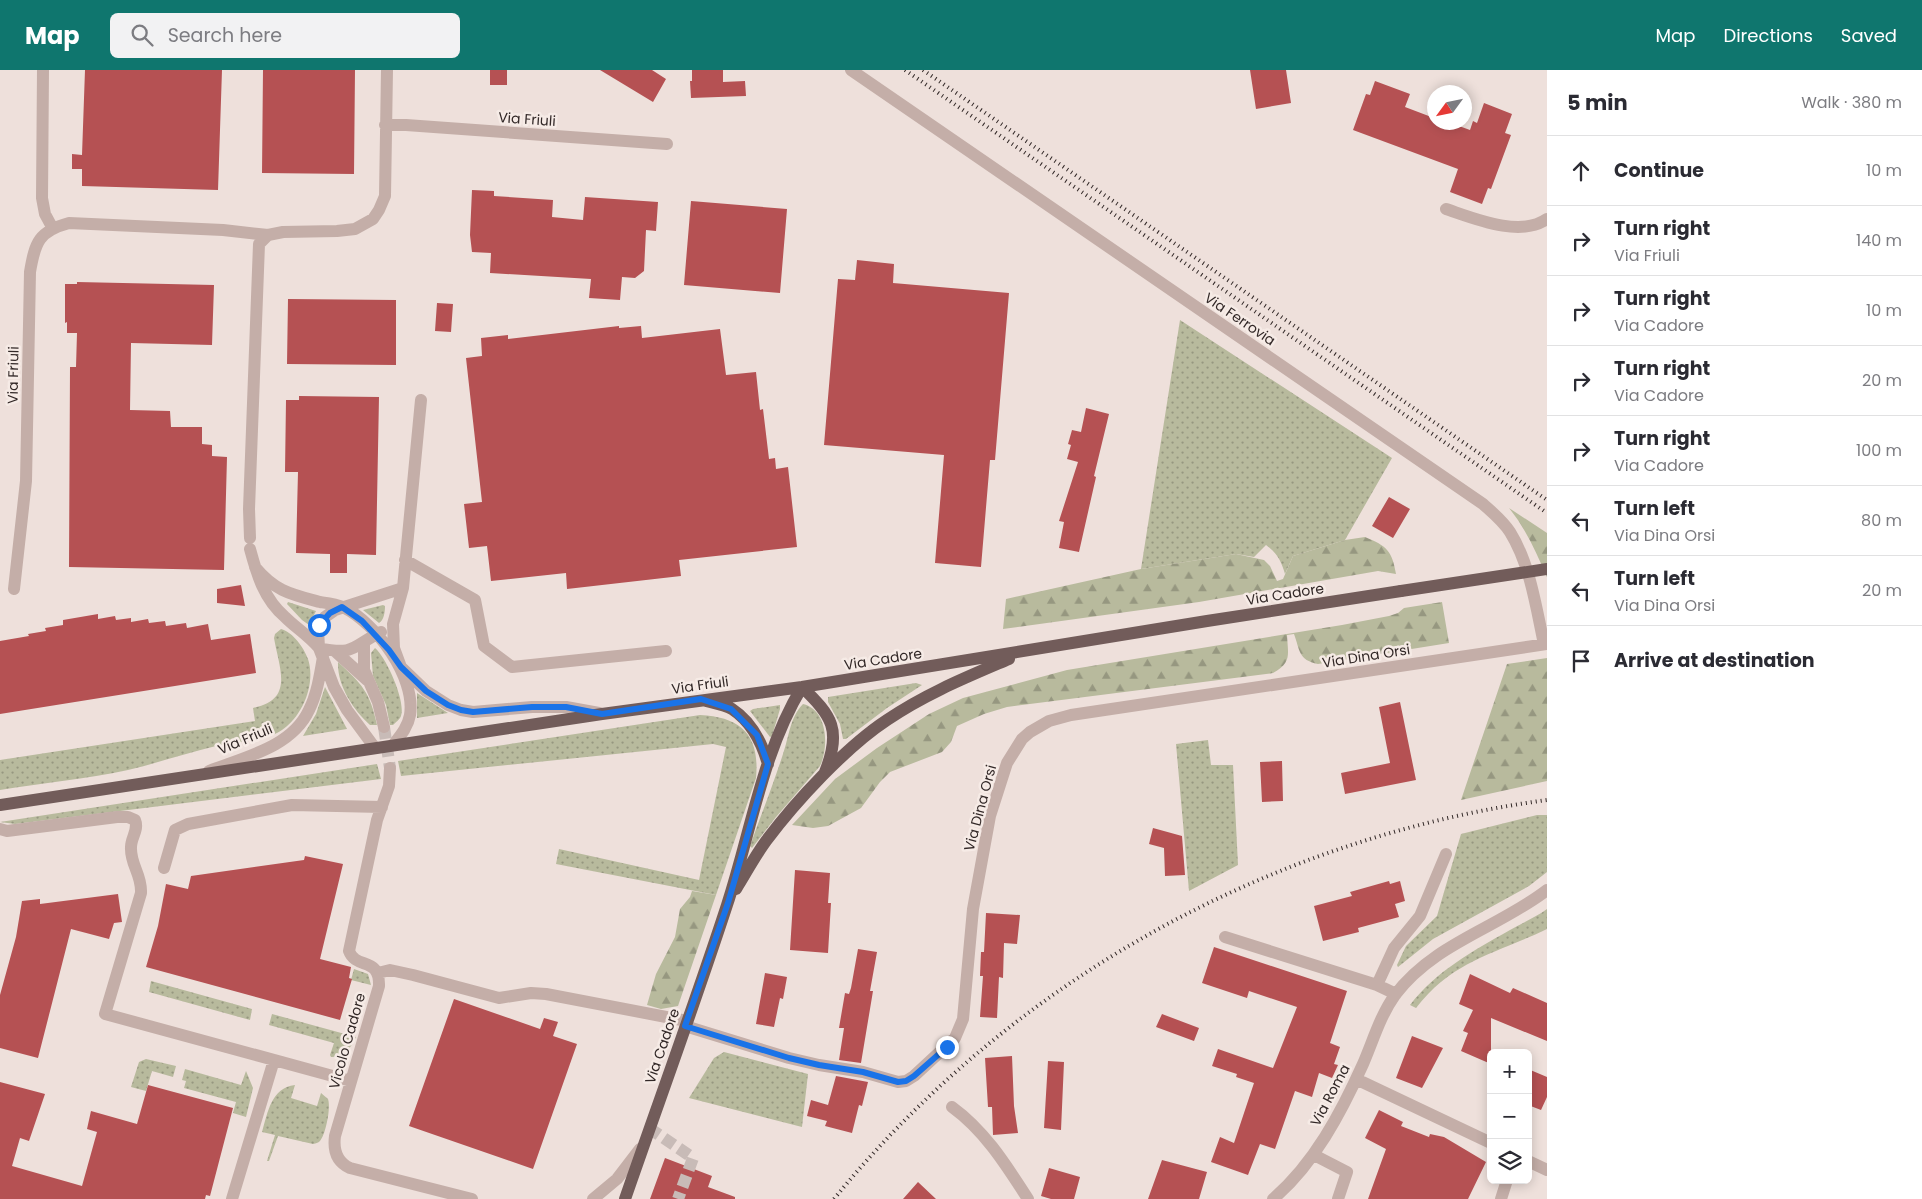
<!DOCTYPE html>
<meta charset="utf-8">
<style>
body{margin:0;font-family:Poppins,sans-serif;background:#f2f2f3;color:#2b2b33}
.controls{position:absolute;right:15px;bottom:15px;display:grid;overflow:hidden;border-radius:8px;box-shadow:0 2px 12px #0003}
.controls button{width:45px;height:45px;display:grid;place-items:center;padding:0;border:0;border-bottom:1px solid #e1e1e2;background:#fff;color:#2b2b33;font:25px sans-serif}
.compass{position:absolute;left:1427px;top:15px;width:45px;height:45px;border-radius:50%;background:#fff;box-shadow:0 2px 12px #0003;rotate:237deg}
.stop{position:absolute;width:15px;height:15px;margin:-11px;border:4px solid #1a73e8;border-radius:50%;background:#fff}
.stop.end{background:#1a73e8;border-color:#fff;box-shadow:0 1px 5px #0008}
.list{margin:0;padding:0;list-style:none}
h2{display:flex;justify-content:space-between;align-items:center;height:65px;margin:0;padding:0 20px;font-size:21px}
h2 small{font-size:16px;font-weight:400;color:#7c7c81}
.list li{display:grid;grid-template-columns:32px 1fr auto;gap:15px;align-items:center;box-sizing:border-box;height:70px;padding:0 20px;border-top:1px solid #e1e1e2}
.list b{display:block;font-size:19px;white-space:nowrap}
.list p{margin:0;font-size:16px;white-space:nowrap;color:#7c7c81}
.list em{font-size:16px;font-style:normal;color:#7c7c81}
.icon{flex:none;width:28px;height:28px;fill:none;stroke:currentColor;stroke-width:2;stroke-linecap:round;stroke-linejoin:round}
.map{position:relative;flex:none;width:1547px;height:1129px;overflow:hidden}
header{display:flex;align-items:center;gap:30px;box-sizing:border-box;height:70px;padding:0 25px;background:#0f766e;color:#fff}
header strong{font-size:24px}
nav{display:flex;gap:28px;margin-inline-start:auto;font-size:18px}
.search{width:350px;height:45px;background:#f2f2f3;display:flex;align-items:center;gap:12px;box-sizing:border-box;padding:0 18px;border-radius:8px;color:#7c7c81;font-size:19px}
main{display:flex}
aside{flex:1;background:#fff}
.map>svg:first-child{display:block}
.green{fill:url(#green-dots)}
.forest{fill:url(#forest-firs)}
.building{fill:#b55153}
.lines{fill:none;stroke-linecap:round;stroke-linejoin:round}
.minor-tunnel{stroke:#c8bbb7;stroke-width:12;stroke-dasharray:12 6;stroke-linecap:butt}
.minor{stroke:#c4aea8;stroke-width:12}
.major{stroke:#725c5a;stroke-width:12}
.rail{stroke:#322827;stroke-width:4;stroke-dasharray:1 4;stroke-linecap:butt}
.major-bridge{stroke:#725c5a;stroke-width:12}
.route{stroke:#1a73e8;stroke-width:6}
.labels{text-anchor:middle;stroke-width:5;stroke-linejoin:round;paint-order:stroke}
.street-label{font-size:14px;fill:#322827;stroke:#f6ebe6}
</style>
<header>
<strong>Map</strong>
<div class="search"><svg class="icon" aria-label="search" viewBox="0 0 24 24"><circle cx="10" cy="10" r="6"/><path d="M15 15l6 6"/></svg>Search here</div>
<nav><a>Map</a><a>Directions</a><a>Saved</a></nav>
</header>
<main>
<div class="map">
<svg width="1547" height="1129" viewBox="0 0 1547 1129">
<defs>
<pattern id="green-dots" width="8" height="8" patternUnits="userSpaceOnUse" patternTransform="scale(1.25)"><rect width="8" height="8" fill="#b8ba9d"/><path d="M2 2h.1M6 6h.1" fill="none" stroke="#969780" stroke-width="1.8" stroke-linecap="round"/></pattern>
<pattern id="forest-firs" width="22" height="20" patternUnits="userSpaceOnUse" patternTransform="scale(1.25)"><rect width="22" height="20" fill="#b8ba9d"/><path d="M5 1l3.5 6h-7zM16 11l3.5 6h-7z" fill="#969780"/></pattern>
</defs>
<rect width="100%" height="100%" fill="#eee0db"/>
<path class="green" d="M1180 250 1392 388 1345 470 1293 486 1285 504C1281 490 1277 483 1266 475L1254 487 1236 484 1141 499Z
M288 532 316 541 309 555 302 550 287 534Z
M383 535 385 536C385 542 384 550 379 553L363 540Z
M281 559C293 562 304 578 308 589 316 613 303 646 282 660 263 673 238 671 216 676 186 683 158 693 128 700 86 709 42 713 0 720V690L255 651 253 638C295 630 279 598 274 568L275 564Z
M375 578C386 587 406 631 401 646 400 649 395 653 393 655H390L386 635 373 606 371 583Z
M338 592C362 614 370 622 377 655H370C353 640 337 615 338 592Z
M916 613 922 615 887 638 846 669H843L840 654 828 632V627Z
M325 617 347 659 303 666 316 644Z
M417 623 448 643 417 648Z
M803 634C828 640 829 677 820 696L776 747 752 778 750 776C761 745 773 715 783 684 789 667 790 647 803 634Z
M780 635V639L772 666 770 667 750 641 753 639Z
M700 645C742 647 760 666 756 708L716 825 556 794 559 779 699 810 726 677 713 674 401 706 398 691Z
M1208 670 1211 695H1233L1238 795 1189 821 1176 674Z
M377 694 381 709 31 752 15 754 0 752Z
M1537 745H1547V802L1529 816 1433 869 1398 897 1397 895 1406 876 1437 846 1461 764Z
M1547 839V859C1495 884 1453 890 1416 938L1410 935C1436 901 1473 881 1510 860 1522 853 1536 847 1547 839Z
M354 899 368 904 371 915 351 910Z
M151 911 252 939 250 950 149 922Z
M272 944 356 967C352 977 343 988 331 987L330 985 334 973 269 955Z
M724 982 808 1004 802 1057 689 1028 714 988Z
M146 989 176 996 173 1007 152 1001 146 1021 131 1017 139 992Z
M185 999 241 1015 246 1001 253 1018 246 1047 233 1043 236 1032 184 1018 186 1011 182 1010Z
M295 1015 291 1028 317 1036 321 1023 328 1029C331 1037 326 1064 320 1071 318 1073 316 1073 313 1074L278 1066 269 1091H267L275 1065 262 1062C268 1042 271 1018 295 1015Z"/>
<path class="forest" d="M1509 438 1547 463V507C1536 482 1526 459 1509 438Z
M1365 467C1387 476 1392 481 1396 504L1378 501 1199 532 1003 559 1006 529 1141 499 1236 484 1264 490 1270 496 1277 511 1283 509 1293 486 1345 470Z
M1442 532 1449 573 1318 594C1298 590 1300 580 1294 564L1287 565C1288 585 1292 592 1273 603L1007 637 984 644 957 656 951 672 942 682 890 702 880 712 861 738 828 756 813 758 792 755 835 709 877 678 929 644 963 628 1067 600 1342 555 1389 546 1398 543 1404 538Z
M1547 588V711L1461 730 1507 594Z
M692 821 716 825 678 936 661 939 647 935 656 904 675 867 680 839 690 827Z"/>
<path class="building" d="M85 0H222L218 120 82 116V99H72V84L82 85Z
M263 0H355L354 104 262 103Z
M490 0H507V15H490Z
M600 0H652L666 9 653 32Z
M692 0H723V12L745 11 746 26 691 28 690 11H692Z
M1250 0H1286L1291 33 1256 39Z
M1375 11 1410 24 1405 37 1434 48V52H1448L1470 60 1473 51 1477 53 1484 33 1512 44 1505 63 1511 65 1491 119 1488 118 1482 134 1450 122 1458 99 1353 60 1366 24 1370 25Z
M472 120 494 121V126L553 130 552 147 583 150 585 127 658 132 656 161 646 160 644 201 635 208 622 207 620 230 589 228 591 209 490 203 491 183 472 182 470 165Z
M691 131 787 139 780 223 684 215Z
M857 190 894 194 893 213 1009 223 995 390H990L981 497 935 493 944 385 824 375 838 209 855 210Z
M77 212 214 215 212 275 131 273 130 340 170 341 171 357H202V374L212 375V386L227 387 224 500 69 497 70 297H76L77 263H67V252L65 253V214H77Z
M288 229 396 230V295L287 294Z
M437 233 453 234 451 262 435 261Z
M619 256V258L641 256 642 268 720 259 726 305 756 302 760 340 763 339 769 389 775 388 776 399 788 397 797 477 679 490 681 506 567 519 566 503 491 511 487 476 469 478 464 434 482 432 466 288 482 286 481 268 508 265V269Z
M299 326 379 327 376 485 347 484V503H330V484L296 483 298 402H285L286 330H299Z
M1086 338 1109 344 1094 406 1096 407 1079 482 1059 478 1064 452 1059 451 1078 392 1067 389 1071 375 1068 374 1072 360 1081 362Z
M1389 427 1410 439 1393 468 1372 456Z
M241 515 245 536 217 533V519Z
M98 544V549L115 546 116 550 131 548V552L148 549 149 553 165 551 166 556 186 553 187 558 208 554 211 570 250 564 256 603 0 644V571L29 566 28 564 46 561 45 558 63 555V550Z
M1400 632 1416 710 1345 724 1341 703 1390 693 1379 637Z
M1282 691 1283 731 1262 732 1260 692Z
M1153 758 1182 766 1185 805 1165 806 1164 778 1149 774Z
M305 786 343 794 320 889 351 897 349 908 352 909 340 950 146 897 158 856 166 814 188 819 191 806 304 790Z
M795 800 830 803 828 833H831L828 883 790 880Z
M1389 811 1390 814 1400 811 1405 831 1395 834 1399 847 1358 858 1359 862 1323 871 1314 836 1352 826 1350 822Z
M118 824 122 852 114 853 109 869 71 859 38 988 0 978V925L16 867 22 831 40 829V834Z
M986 843 1020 845 1017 874 1004 873 1003 908 999 907 997 948 980 947 983 906H980L981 882H984Z
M1214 877 1347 921 1330 973 1340 977 1334 994 1338 995 1332 1008 1319 1003 1312 1027 1295 1021 1275 1079 1260 1074 1248 1105 1211 1092 1220 1067 1234 1073 1254 1013 1236 1007 1237 1004 1212 996 1218 979 1273 998 1297 937 1249 921 1247 928 1202 913Z
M858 879 877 882 870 921H873L861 993 839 990 844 958H839L845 923 849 924 851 918Z
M765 903 787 907 783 929 780 928 774 957 756 954Z
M1470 904 1510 923 1513 918 1547 933V971L1491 948V994L1461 981 1468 963 1463 961 1473 940 1459 934Z
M454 929 540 959 544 948 558 952 553 966 577 974 533 1099 409 1056Z
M1162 944 1199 958 1194 971 1156 957Z
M1412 966 1443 978 1422 1018 1396 1008Z
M1012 986 1014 1036 1018 1063 993 1065 992 1037H988L985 988Z
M1048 991 1064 992 1061 1060 1044 1058Z
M1528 999 1547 1007V1027L1541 1040 1528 1035Z
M836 1006 868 1012 862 1036 859 1035 852 1063 825 1056 827 1051 807 1046 811 1030 828 1035Z
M0 1012 45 1024 29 1071 20 1068 12 1096 82 1116 97 1062 87 1059 91 1041 137 1054 148 1015 233 1038 210 1126 206 1125 205 1129H0Z
M1379 1040 1403 1052 1401 1056 1429 1067 1430 1064 1444 1067 1486 1092 1468 1129H1368L1386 1079 1365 1068Z
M665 1088 712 1106 708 1117 735 1127V1129H650Z
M1162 1090 1207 1102 1199 1129H1148Z
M1049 1098 1080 1107 1074 1129H1051L1041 1126Z
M918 1112 936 1129H903Z"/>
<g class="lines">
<path class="minor-tunnel" d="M384 657 390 698
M649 1058 693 1088 678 1129"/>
<path class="minor" d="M43 0 42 128 45 144 52 157
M851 0 1483 434C1493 443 1503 451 1510 462 1530 494 1536 537 1544 574
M385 55H406L667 74
M1446 139C1473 148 1520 168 1547 149
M421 330 403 518 393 554 394 578 401 597 426 621 448 635 461 640 473 642 532 637H566L599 643
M250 468 249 439 259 174 268 165 283 162 337 161 355 159 373 149 379 140 385 126 387 0
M250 479C257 505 264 529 285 547 296 558 309 566 319 578
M405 490 475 530 484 576 512 597 666 581
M255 497C275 521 290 524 320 532 327 533 336 534 343 537 376 553 416 607 410 645 408 657 400 666 393 675
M14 519 26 411 30 202C35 172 39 161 69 153L223 160 268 165
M364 572V600L378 632 384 657
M319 578C356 586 352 576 381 562
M336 582 367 610
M375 678 347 640 334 617 319 578 318 558 325 547 335 540 403 518
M390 698 389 716 377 750 349 881C356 900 380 886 379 916L335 1066C333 1081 337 1092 350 1098L472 1129
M209 701C245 687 292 677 309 640 317 624 320 605 323 587
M0 759 7 761 117 747H128L135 750C139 760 131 767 131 777 130 795 142 804 141 823L105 944 351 1011
M164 798 175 760 188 754 292 735 382 737
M1225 867 1377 915 1396 924
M378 903 390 900 413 905 499 928 531 923 546 924 687 951
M1377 915 1394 878 1420 846 1446 784
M685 956 789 988 819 995 863 1002 898 1012 906 1011 914 1006 955 968 963 949 973 839 990 746 1007 693 1022 669 1030 662 1049 651 1071 645 1547 574
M1356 1009 1491 1073
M952 1037C985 1061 1006 1095 1028 1129
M1314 1085 1347 1102 1338 1129
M1528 1091 1547 1100
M232 1129 274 990
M593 1129 617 1109 640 1079
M1273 1129C1314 1094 1341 1043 1363 994 1373 971 1380 946 1395 925 1434 873 1498 858 1547 820
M1501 1129 1507 1110"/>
<path class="major" d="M802 617C832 646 842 660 825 702
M706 631C714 633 725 635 732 639 752 652 762 673 768 694
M0 735 602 644 802 617 1207 551 1401 521
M736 819C746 803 755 786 766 771 796 731 846 677 887 650 925 624 967 607 1009 589
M625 1129C659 1031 695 933 727 835 751 762 762 683 802 617"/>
<path class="rail" d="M905 0 1547 443
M923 0 1547 430
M834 1129C1010 912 1271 767 1547 730"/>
<path class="major-bridge" d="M1401 521 1547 499"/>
</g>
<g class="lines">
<path class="route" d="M319 555 330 543 342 537 362 551 389 580 401 597 426 621 448 635 461 640 473 642 532 637H566L602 644 701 629 731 639 757 665 768 694 728 833 685 956 789 988 819 995 863 1002 898 1012 906 1011 914 1006 947 977"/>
</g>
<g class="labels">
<g class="street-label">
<text transform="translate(527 49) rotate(4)" y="5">Via Friuli</text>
<text transform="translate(1240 249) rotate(34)" y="5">Via Ferrovia</text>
<text transform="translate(13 305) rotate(-89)" y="5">Via Friuli</text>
<text transform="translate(1285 524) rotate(-9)" y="5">Via Cadore</text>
<text transform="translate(1366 586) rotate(-9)" y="5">Via Dina Orsi</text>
<text transform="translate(883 589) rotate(-9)" y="5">Via Cadore</text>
<text transform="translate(700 615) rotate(-8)" y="5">Via Friuli</text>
<text transform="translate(245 669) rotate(-23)" y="5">Via Friuli</text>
<text transform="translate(980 738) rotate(-75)" y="5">Via Dina Orsi</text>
<text transform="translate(347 971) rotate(-74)" y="5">Vicolo Cadore</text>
<text transform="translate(662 976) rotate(-71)" y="5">Via Cadore</text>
<text transform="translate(1330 1025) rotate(-62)" y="5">Via Roma</text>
</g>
</g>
</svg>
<div class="controls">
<button>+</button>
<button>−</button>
<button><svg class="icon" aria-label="layers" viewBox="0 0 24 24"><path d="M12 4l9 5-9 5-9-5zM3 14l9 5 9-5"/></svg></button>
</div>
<svg class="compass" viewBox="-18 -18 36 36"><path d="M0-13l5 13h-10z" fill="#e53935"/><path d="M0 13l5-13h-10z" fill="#7c7c81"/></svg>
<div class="stop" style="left:319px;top:555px"></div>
<div class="stop end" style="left:947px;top:977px"></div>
</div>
<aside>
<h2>5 min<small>Walk · 380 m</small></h2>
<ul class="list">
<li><svg class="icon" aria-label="ahead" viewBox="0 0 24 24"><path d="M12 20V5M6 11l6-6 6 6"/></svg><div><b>Continue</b></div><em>10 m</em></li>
<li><svg class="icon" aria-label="right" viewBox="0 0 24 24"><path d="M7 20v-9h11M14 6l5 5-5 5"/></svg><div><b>Turn right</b><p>Via Friuli</p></div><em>140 m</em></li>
<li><svg class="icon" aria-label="right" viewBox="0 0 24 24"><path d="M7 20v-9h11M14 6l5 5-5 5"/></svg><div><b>Turn right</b><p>Via Cadore</p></div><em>10 m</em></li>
<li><svg class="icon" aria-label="right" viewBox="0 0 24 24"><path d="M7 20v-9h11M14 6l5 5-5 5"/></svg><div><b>Turn right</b><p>Via Cadore</p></div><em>20 m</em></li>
<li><svg class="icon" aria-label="right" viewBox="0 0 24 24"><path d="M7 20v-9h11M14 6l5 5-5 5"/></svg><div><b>Turn right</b><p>Via Cadore</p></div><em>100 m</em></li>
<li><svg class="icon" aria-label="left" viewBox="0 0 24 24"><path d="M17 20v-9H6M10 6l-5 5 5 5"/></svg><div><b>Turn left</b><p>Via Dina Orsi</p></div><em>80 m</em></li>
<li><svg class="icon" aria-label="left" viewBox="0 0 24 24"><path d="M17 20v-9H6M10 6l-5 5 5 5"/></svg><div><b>Turn left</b><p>Via Dina Orsi</p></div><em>20 m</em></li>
<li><svg class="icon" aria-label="arrive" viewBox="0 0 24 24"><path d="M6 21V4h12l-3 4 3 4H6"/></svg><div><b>Arrive at destination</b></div></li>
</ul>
</aside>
</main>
